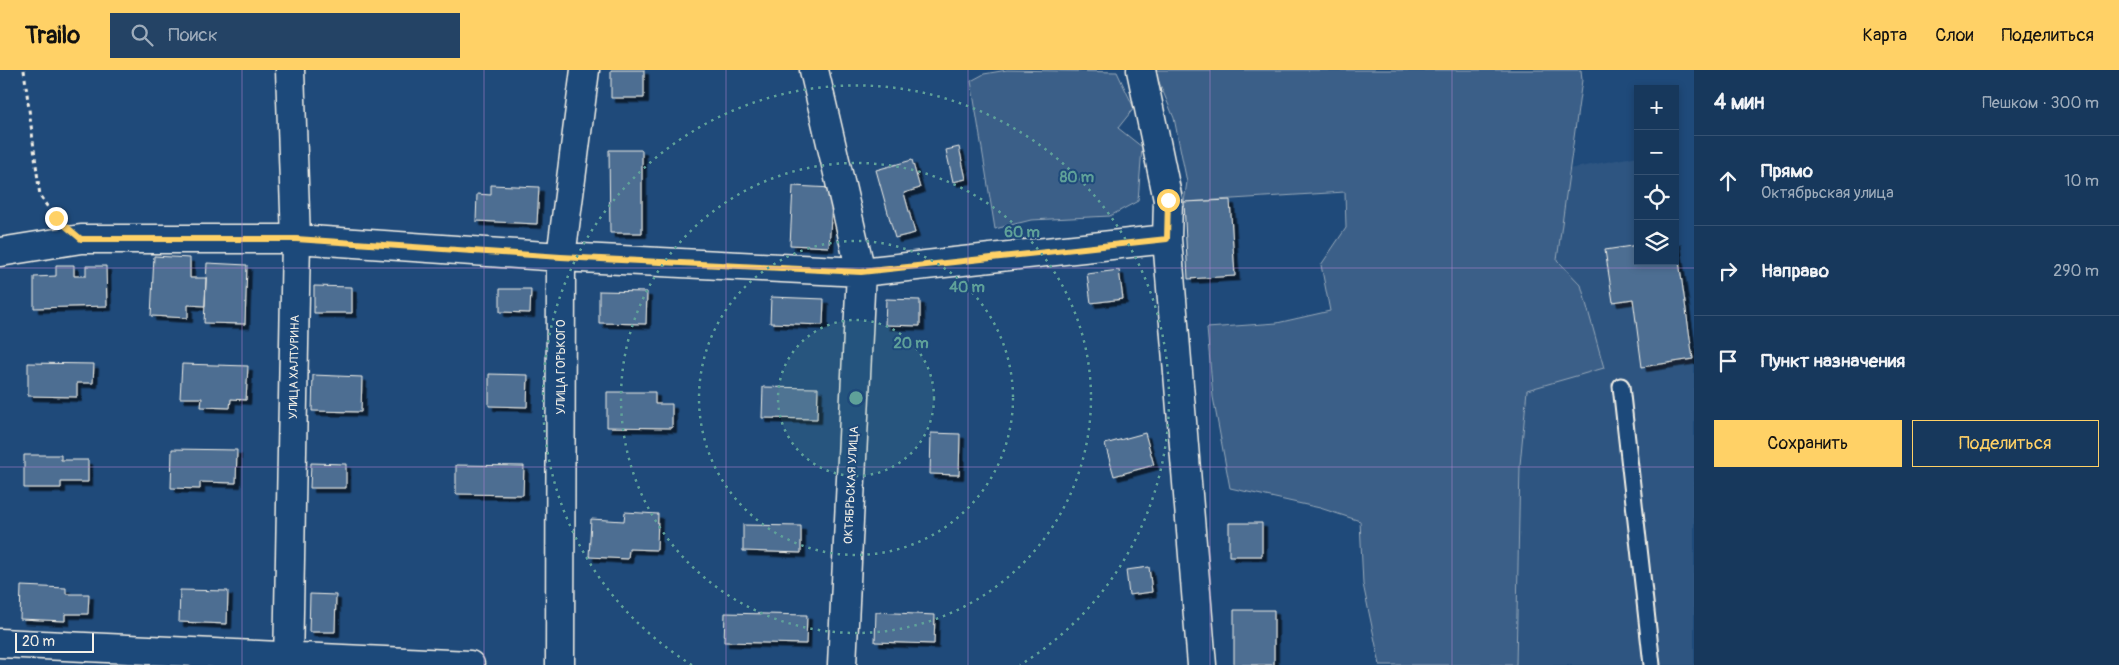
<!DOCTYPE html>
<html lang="ru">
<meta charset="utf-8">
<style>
body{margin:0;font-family:Pangolin,sans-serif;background:#244365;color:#f1f3f6}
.controls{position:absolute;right:15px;top:15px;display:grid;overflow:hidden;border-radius:0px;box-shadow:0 2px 8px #0003}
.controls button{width:45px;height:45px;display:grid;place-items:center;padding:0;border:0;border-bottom:1px solid #365272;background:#17385c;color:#f1f3f6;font:25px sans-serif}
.scale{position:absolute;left:15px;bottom:12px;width:79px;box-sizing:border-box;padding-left:5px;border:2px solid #f4f1e8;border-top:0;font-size:14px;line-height:18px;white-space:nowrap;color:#f4f1e8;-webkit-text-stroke:4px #1f4a7a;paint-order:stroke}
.stop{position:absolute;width:15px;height:15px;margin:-11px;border:4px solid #ffd166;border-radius:50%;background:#fff}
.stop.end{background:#ffd166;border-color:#fff;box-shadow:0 1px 5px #0008}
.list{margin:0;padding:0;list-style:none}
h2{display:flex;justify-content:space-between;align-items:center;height:65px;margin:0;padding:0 20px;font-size:21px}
h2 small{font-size:16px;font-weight:400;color:#9eacbb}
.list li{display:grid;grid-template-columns:32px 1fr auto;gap:15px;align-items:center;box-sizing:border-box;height:90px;padding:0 20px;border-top:1px solid #365272}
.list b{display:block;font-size:19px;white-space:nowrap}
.list p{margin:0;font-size:16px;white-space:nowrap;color:#9eacbb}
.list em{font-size:16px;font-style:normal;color:#9eacbb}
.actions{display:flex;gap:10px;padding:15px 20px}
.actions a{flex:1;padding:11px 0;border:1px solid #ffd166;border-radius:0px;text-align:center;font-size:18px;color:#ffd166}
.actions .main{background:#ffd166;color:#111}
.icon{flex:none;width:28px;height:28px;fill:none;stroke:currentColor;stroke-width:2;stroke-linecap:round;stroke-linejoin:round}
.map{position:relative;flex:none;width:1694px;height:595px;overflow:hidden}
header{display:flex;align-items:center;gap:30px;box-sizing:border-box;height:70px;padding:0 25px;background:#ffd166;color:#111}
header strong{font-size:24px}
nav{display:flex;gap:28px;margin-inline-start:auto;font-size:18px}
.search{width:350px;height:45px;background:#244365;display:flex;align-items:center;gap:12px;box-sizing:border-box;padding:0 18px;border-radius:0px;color:#9eacbb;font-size:19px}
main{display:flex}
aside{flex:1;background:#17385c}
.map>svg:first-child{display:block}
.built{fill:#2d5581}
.green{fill:#3a5f88;stroke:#97a8b8}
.building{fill:#4d6e92;stroke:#f4f1e8;filter:url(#shadow)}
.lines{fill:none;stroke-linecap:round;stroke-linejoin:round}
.lane-casing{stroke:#f4f1e8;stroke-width:19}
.street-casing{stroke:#f4f1e8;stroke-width:31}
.path{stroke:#f4f1e8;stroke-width:3;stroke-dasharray:4 4;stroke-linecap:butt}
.lane{stroke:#1f4a7a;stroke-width:15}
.street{stroke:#1f4a7a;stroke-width:28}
.route{stroke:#ffd166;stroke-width:6}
.grid{fill:none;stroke:#b185d1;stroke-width:1;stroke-opacity:0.55}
.ring{fill:none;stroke:#5fa199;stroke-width:2.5;stroke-dasharray:2.5 5}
.labels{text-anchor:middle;stroke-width:4;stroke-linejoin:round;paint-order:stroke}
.street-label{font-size:12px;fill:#f4f1e8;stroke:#1f4a7a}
.centre{fill:#5fa199;stroke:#1f4a7a;stroke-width:2.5}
.ring-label{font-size:15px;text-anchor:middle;font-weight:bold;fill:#5fa199;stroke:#1f4a7a;stroke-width:4;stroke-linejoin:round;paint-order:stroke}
</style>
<header>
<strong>Trailo</strong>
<div class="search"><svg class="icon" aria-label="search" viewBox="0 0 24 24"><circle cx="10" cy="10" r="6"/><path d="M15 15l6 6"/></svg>Поиск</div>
<nav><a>Карта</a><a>Слои</a><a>Поделиться</a></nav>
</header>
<main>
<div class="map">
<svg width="1694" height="595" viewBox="0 0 1694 595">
<defs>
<filter id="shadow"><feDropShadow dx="4.5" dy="4.5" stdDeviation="0" flood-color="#0009"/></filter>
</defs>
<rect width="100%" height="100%" fill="#1f4a7a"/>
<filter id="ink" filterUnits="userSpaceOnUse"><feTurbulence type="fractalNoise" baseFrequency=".02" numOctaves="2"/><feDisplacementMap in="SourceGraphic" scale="10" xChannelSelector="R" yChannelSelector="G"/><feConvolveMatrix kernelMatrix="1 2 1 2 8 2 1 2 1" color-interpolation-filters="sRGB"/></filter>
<g filter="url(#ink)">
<path class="built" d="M1638 86V191H1675V168L1694 294V595H1516L1520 395 1527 320 1581 215 1557 190 1569 99Z"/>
<path class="green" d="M1007 0 1117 2 1134 38 1118 58 1142 77 1138 131 1110 146 1031 150 995 159 971 11 984 4Z
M1154 0H1581L1582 10 1557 190 1581 215 1604 298 1527 320 1520 395 1516 595H1380L1363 514 1360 451 1320 438 1230 418 1213 327 1207 258 1277 253 1330 241 1321 195 1346 158 1345 122 1184 132 1187 112 1174 48Z"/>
<path class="building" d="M611 0H644V28H611Z
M959 77 966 109 953 112 946 80Z
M609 80H642V163H610Z
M912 90 920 118 904 123 915 163 895 168 876 100Z
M491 115 539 117 537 154 476 151 477 124 491 125Z
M793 116 833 118 829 177 790 175Z
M1230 130 1235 206 1188 209 1184 132Z
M1676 170 1693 289 1642 297 1633 229 1613 232 1605 180 1638 175V191H1675Z
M154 186 190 188V208H206L205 236 188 235V248L151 246Z
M207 193 247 195 245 254 204 253Z
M56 195H74V206H86V196H106L107 236 34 238V207L56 206Z
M1119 200 1123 229 1091 233 1087 204Z
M314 216 352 217V243H314Z
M500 219H531L530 243 500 242Z
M599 221 647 222 646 254 599 253Z
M771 227 824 229 823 255 770 253Z
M886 229 920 230V256L885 255Z
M28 293 94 294 93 313H77V327L28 326Z
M182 294 248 296 246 330 231 329 230 338 201 337 202 328H180Z
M489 304 528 305 527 337 489 336Z
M313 305 362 307 361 342 312 341Z
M763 317 818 318 817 349 762 348Z
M607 322H655V334H672V358L607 357Z
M931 363 960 364 959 405 930 404Z
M1145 363 1154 395 1114 406 1105 374Z
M172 379 237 380 236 413 200 412V419L171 418Z
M24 385H61V390H88V412H61V418H24Z
M311 393 346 394V418H310Z
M456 395 524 396 523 425 456 424Z
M625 442 658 444 657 480 629 479 628 489 589 487 591 449 624 451Z
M1229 453H1262V486H1229Z
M743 455 801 456V483L743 481Z
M1149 497 1152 522 1129 525 1126 500Z
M21 516 66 518V524H89L88 544H65V551L20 549Z
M180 520 228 521 227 554 179 552Z
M310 524 336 525 335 562H309Z
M1234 540H1274V595H1234Z
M876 542 935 545 934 574 875 572Z
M725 543 807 545 806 574 724 572Z"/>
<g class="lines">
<defs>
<path id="lane" d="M1621 316 1652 595"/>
<path id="street" d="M814 0 861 202 842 595
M1141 0 1168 130 1167 169 1202 595
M0 182 81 169H296L561 187 861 202 1167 169
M0 573 470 595
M288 595 296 169 290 0
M560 595 561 187 585 0"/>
</defs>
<use href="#lane" class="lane-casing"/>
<use href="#street" class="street-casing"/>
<path class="path" d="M24 0 40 126 54 146"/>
<use href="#lane" class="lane"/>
<use href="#street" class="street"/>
</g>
</g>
<g class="lines" filter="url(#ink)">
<path class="route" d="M56 148 81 169H296L561 187 861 202 1167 169 1168 130"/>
</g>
<path class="grid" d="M242 0V595M484 0V595M726 0V595M968 0V595M1210 0V595M1452 0V595M0 198H1694M0 397H1694"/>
<circle cx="856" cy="328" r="78" fill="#5fa199" fill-opacity=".12"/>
<g class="ring">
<circle cx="856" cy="328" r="78"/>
<circle cx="856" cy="328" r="157"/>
<circle cx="856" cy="328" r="235"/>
<path d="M692 595A313 313 0 1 1 1020 595"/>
</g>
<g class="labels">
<g class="street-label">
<text transform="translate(294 297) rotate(-89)" y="4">УЛИЦА ХАЛТУРИНА</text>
<text transform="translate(561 297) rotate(-90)" y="4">УЛИЦА ГОРЬКОГО</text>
<text transform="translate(851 415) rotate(-87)" y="4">ОКТЯБРЬСКАЯ УЛИЦА</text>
</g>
</g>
<circle cx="856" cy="328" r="8" class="centre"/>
<g class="ring-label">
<text x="1077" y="112">80 m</text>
<text x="1022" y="167">60 m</text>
<text x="967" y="222">40 m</text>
<text x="911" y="278">20 m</text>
</g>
</svg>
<div class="controls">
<button>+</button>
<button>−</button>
<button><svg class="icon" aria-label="locate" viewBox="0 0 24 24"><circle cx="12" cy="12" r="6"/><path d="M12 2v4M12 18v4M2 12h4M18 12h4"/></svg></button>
<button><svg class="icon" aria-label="layers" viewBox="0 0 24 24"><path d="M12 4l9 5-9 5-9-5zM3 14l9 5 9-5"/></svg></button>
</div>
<div class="scale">20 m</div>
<div class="stop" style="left:1168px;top:130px"></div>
<div class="stop end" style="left:56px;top:148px"></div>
</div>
<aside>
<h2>4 мин<small>Пешком · 300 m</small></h2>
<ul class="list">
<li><svg class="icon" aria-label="ahead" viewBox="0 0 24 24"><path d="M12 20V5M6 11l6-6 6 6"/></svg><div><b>Прямо</b><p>Октябрьская улица</p></div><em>10 m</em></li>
<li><svg class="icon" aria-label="right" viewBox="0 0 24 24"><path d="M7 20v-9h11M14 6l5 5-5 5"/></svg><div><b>Направо</b></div><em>290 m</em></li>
<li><svg class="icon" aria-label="arrive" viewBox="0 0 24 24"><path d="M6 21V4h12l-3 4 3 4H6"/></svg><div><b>Пункт назначения</b></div></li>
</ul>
<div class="actions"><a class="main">Сохранить</a><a>Поделиться</a></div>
</aside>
</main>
